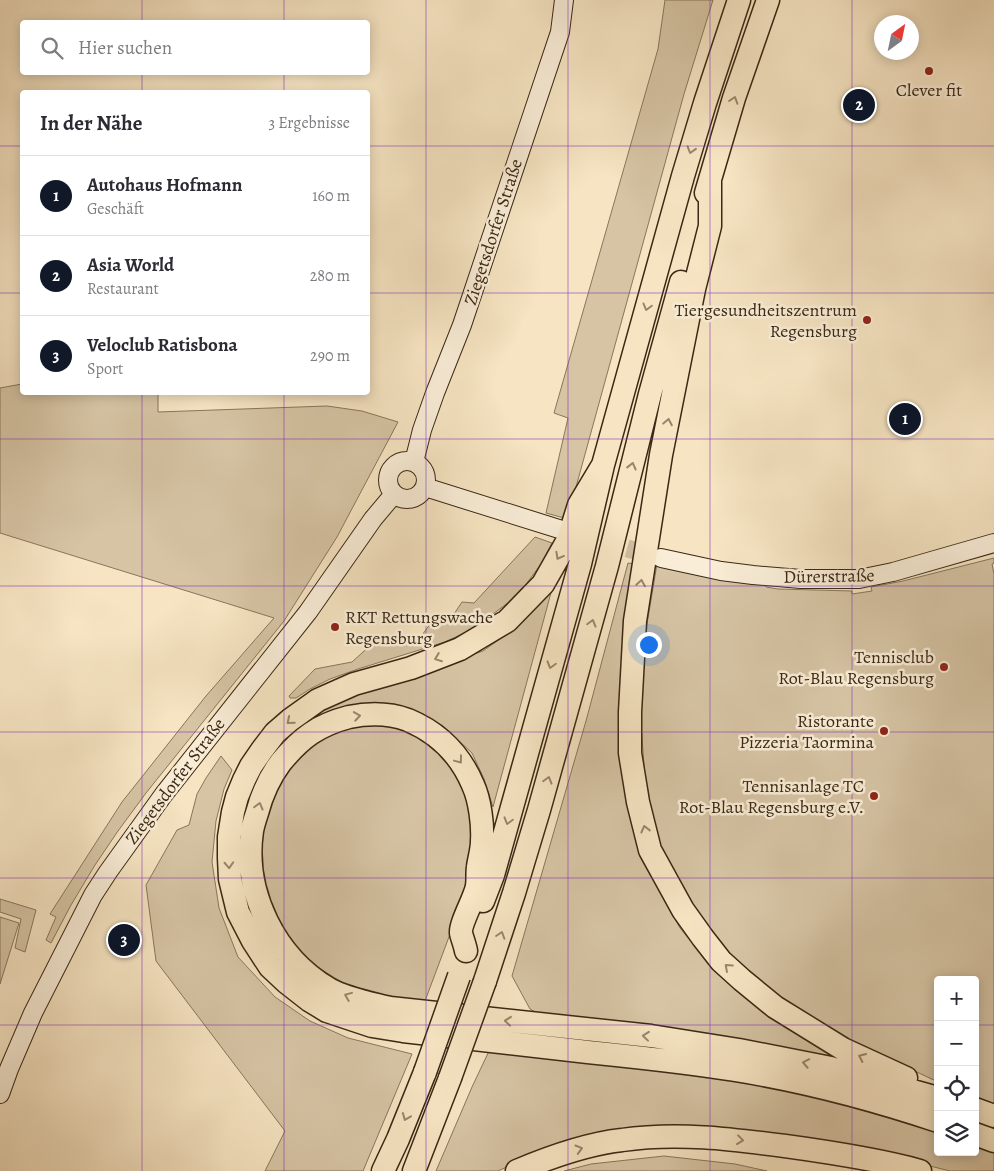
<!DOCTYPE html>
<html lang="de">
<meta charset="utf-8">
<style>
body{margin:0;font-family:Alegreya,serif;background:#f7f7f7;color:#2b2b33}
.controls{position:absolute;right:15px;bottom:15px;display:grid;overflow:hidden;border-radius:5px;box-shadow:0 2px 12px #0003}
.controls button{width:45px;height:45px;display:grid;place-items:center;padding:0;border:0;border-bottom:1px solid #e1e1e2;background:#fff;color:#2b2b33;font:25px sans-serif}
.compass{position:absolute;left:874px;top:15px;width:45px;height:45px;border-radius:50%;background:#fff;box-shadow:0 2px 12px #0003;rotate:33deg}
.you{position:absolute;left:648px;top:644px;width:18px;height:18px;margin:-12px;border:4px solid #fff;border-radius:50%;background:#1a73e8;box-shadow:0 0 0 8px #1a73e833}
.badge{display:grid;place-items:center;width:32px;height:32px;border-radius:50%;background:#111827;color:#fff;font-size:16px;font-weight:700}
.pin{position:absolute;translate:-50% -50%;border:2px solid #fff;box-shadow:0 1px 5px #0006}
.list{margin:0;padding:0;list-style:none}
h2{display:flex;justify-content:space-between;align-items:center;height:65px;margin:0;padding:0 20px;font-size:21px}
h2 small{font-size:16px;font-weight:400;color:#7c7c81}
.list li{display:grid;grid-template-columns:32px 1fr auto;gap:15px;align-items:center;box-sizing:border-box;height:80px;padding:0 20px;border-top:1px solid #e1e1e2}
.list b{display:block;font-size:19px;white-space:nowrap}
.list p{margin:0;font-size:16px;white-space:nowrap;color:#7c7c81}
.list em{font-size:16px;font-style:normal;color:#7c7c81}
.icon{flex:none;width:28px;height:28px;fill:none;stroke:currentColor;stroke-width:2;stroke-linecap:round;stroke-linejoin:round}
.map{position:relative;flex:none;width:994px;height:1171px;overflow:hidden}
.search{position:absolute;background:#fff;box-shadow:0 2px 12px #0003;left:20px;top:20px;width:350px;height:55px;display:flex;align-items:center;gap:12px;box-sizing:border-box;padding:0 18px;border-radius:5px;color:#7c7c81;font-size:19px}
.panel{position:absolute;background:#fff;box-shadow:0 2px 12px #0003;left:20px;top:90px;width:350px;height:305px;border-radius:5px}
.map>svg:first-child{display:block}
.green{fill:#d6c4a4;stroke:#88765c}
.lines{fill:none;stroke-linecap:round;stroke-linejoin:round}
.secondary-tunnel{stroke:#d0be9f;stroke-width:18;stroke-dasharray:18 9;stroke-linecap:butt}
.secondary-casing{stroke:#3a2814;stroke-width:20}
.highway-casing{stroke:#3a2814;stroke-width:25}
.secondary{stroke:#f9edd7;stroke-width:18}
.highway{stroke:#f6e4c2;stroke-width:22}
.highway-bridge-casing{stroke:#3a2814;stroke-width:25;stroke-linecap:butt}
.highway-bridge{stroke:#f6e4c2;stroke-width:22}
.oneway{stroke:#98866b}
.grid{fill:none;stroke:#7b2cbf;stroke-width:1;stroke-opacity:0.55}
.poi-dot{fill:#8f2418;stroke:#f9edd7;stroke-width:2}
.labels{text-anchor:middle;stroke-width:5;stroke-linejoin:round;paint-order:stroke}
.poi-label{font-size:18px;fill:#3a2814;stroke:#f9edd7;text-anchor:end}
.street-label{font-size:18px;fill:#3a2814;stroke:#f9edd7}
</style>
<div class="map">
<svg width="994" height="1171" viewBox="0 0 994 1171">
<rect width="100%" height="100%" fill="#f6e4c2"/>
<filter id="stains"><feTurbulence type="fractalNoise" baseFrequency=".004" numOctaves="4"/><feColorMatrix values="0 0 0 0 .2 0 0 0 0 .09 0 0 0 0 .02 0 0 0 .5 -.17"/></filter>
<radialGradient id="worn" r=".72"><stop offset=".6" stop-color="#630" stop-opacity="0"/><stop offset="1" stop-color="#630" stop-opacity=".3"/></radialGradient>
<path class="green" d="M665 0H713L684 94 576 487 564 518 546 513 568 418 554 413 658 49Z
M22 384V392L158 393V412L327 406 362 411 398 422 337 537 284 621 146 793 118 831 95 865 71 905 51 943 46 940 56 917 50 914 122 802 206 696 274 618 0 533V388Z
M535 537 552 543 541 564 527 583 509 602 485 620 464 633 445 642 358 669 330 679 310 689 296 698H290L289 696 315 669 352 662 373 643 422 635 437 615 452 617 462 602 474 603Z
M994 558V563L992 564 994 574V1107L975 1099V980H938V1082L864 1047 826 1027 785 1002 729 956 701 922 660 847 646 793 640 710 647 624 657 564 766 585V587L778 589 852 591V594L872 591 871 587 903 581Z
M628 563 634 564 639 842 640 857 680 928 713 968 838 1057 837 1061 540 1015 530 1009 512 976 586 721Z
M552 589 493 807 484 779 472 753 443 726 409 709 379 703 291 737 286 735 333 702 483 651 518 626Z
M379 722 409 731 436 745 460 772 472 804 476 841 468 886 425 1001 385 996 343 983 314 965 291 942 277 919 267 897 261 869V836L277 784 298 756 321 737 349 726Z
M221 756 232 770 224 789 216 821 212 862 219 908 238 957 275 997 310 1021 348 1038 412 1054 363 1171H265L285 1131 156 961 146 885 177 830 189 825 197 794 206 778Z
M0 899 36 910 25 952 15 948 21 919 0 912Z
M0 917 19 923 0 984Z
M490 1049 764 1084 938 1129V1152H975V1142L994 1149V1171H950L906 1160 793 1139 534 1154 498 1171H436L472 1087Z
M664 1156 735 1164 767 1171H564L591 1164Z"/>
<g class="lines">
<path class="secondary-tunnel" d="M575 534 658 557"/>
<defs>
<path id="secondary" d="M388 480a19 19 0 1 1 38 0a19 19 0 1 1-38 0Z
M414 462 422 430 435 393 462 325 560 32 564 0
M425 487 559 529
M661 558 721 571 753 575 801 579H859L893 572 994 543
M0 1094 9 1069 33 1013 93 895 108 872 164 794 308 612 373 519 394 494"/>
<path id="highway" d="M710 180V226L694 289 661 455 635 621 630 712V753L638 802 650 850 683 910 703 938 721 961 742 980 775 1007 843 1049 906 1078
M706 193 734 98 768 0
M603 465 579 505 568 540 543 584 507 621 460 649 411 668 354 684 318 700 290 720 275 733 262 750 251 766 244 780 237 797 233 812 229 837V858L230 879 238 912 253 941 270 967 286 982 309 1000 327 1011 372 1026 403 1031C465 1038 527 1045 588 1052 637 1057 687 1062 735 1070 804 1081 872 1099 938 1121
M483 901 493 875 580 564 603 465 683 176 705 103 739 0
M466 951C465 945 462 938 461 933 460 923 475 898 477 886 478 880 477 873 478 867 479 859 482 850 482 841 483 825 480 800 473 785 460 754 439 733 408 720 389 713 369 713 349 717 318 725 301 738 281 762 269 778 262 794 257 813 255 819 253 825 252 831 243 893 275 957 329 989 347 999 370 1003 390 1008L651 1036 739 1050 831 1068 938 1098
M485 981 514 893 539 810 607 566 650 394 681 282
M975 1109 994 1116
M975 1134 994 1141
M383 1171 398 1139 425 1072
M414 1171 450 1078
M517 1171C550 1157 586 1144 622 1140 677 1132 731 1139 785 1146 829 1152 877 1159 920 1171"/>
</defs>
<use href="#secondary" class="secondary-casing"/>
<use href="#highway" class="highway-casing"/>
<use href="#secondary" class="secondary"/>
<use href="#highway" class="highway"/>
<defs>
<path id="highway-bridge" d="M425 1072 459 976
M450 1078 485 981"/>
</defs>
<use href="#highway-bridge" class="highway-bridge-casing"/>
<use href="#highway-bridge" class="highway-bridge"/>
</g>
<defs><path id="oneway-chevron" d="M-2-3.5L2.5 0L-2 3.5" fill="none" stroke-width="1.6" stroke-linecap="round" stroke-linejoin="round" transform="scale(1.25)"/></defs>
<g class="oneway">
<use href="#oneway-chevron" transform="translate(734 100) rotate(-72)"/>
<use href="#oneway-chevron" transform="translate(691 150) rotate(107)"/>
<use href="#oneway-chevron" transform="translate(647 307) rotate(105)"/>
<use href="#oneway-chevron" transform="translate(668 422) rotate(-79)"/>
<use href="#oneway-chevron" transform="translate(632 466) rotate(-76)"/>
<use href="#oneway-chevron" transform="translate(559 556) rotate(119)"/>
<use href="#oneway-chevron" transform="translate(641 583) rotate(-81)"/>
<use href="#oneway-chevron" transform="translate(592 623) rotate(-74)"/>
<use href="#oneway-chevron" transform="translate(438 658) rotate(159)"/>
<use href="#oneway-chevron" transform="translate(551 665) rotate(106)"/>
<use href="#oneway-chevron" transform="translate(357 716) rotate(-9)"/>
<use href="#oneway-chevron" transform="translate(290 721) rotate(140)"/>
<use href="#oneway-chevron" transform="translate(459 760) rotate(53)"/>
<use href="#oneway-chevron" transform="translate(548 780) rotate(-74)"/>
<use href="#oneway-chevron" transform="translate(259 806) rotate(-75)"/>
<use href="#oneway-chevron" transform="translate(508 821) rotate(106)"/>
<use href="#oneway-chevron" transform="translate(645 829) rotate(-104)"/>
<use href="#oneway-chevron" transform="translate(229 865) rotate(87)"/>
<use href="#oneway-chevron" transform="translate(501 935) rotate(-72)"/>
<use href="#oneway-chevron" transform="translate(728 967) rotate(-138)"/>
<use href="#oneway-chevron" transform="translate(348 996) rotate(-158)"/>
<use href="#oneway-chevron" transform="translate(508 1021) rotate(-174)"/>
<use href="#oneway-chevron" transform="translate(646 1036) rotate(-174)"/>
<use href="#oneway-chevron" transform="translate(862 1057) rotate(-155)"/>
<use href="#oneway-chevron" transform="translate(806 1063) rotate(-169)"/>
<use href="#oneway-chevron" transform="translate(406 1117) rotate(112)"/>
<use href="#oneway-chevron" transform="translate(740 1140) rotate(7)"/>
<use href="#oneway-chevron" transform="translate(579 1149) rotate(-16)"/>
</g>
<path class="grid" d="M142 0V22M284 0V22M426 0V1171M568 0V1171M710 0V1171M852 0V1171M142 72V92M284 72V92M0 146H22M368 146H994M0 293H22M368 293H994M142 392V1171M284 392V1171M0 439H994M0 586H994M0 732H994M0 878H994M0 1025H938M975 1025H994"/>
<g class="poi-dot">
<circle cx="929" cy="71" r="5"/>
<circle cx="867" cy="320" r="5"/>
<circle cx="335" cy="627" r="5"/>
<circle cx="944" cy="667" r="5"/>
<circle cx="884" cy="731" r="5"/>
<circle cx="874" cy="796" r="5"/>
</g>
<g class="labels">
<g class="poi-label">
<text x="929" y="96" text-anchor="middle">Clever fit</text>
<text x="857" y="316">Tiergesundheitszentrum<tspan x="857" dy="21">Regensburg</tspan></text>
<text x="345" y="623" text-anchor="start">RKT Rettungswache<tspan x="345" dy="21">Regensburg</tspan></text>
<text x="934" y="663">Tennisclub<tspan x="934" dy="21">Rot-Blau Regensburg</tspan></text>
<text x="874" y="727">Ristorante<tspan x="874" dy="21">Pizzeria Taormina</tspan></text>
<text x="864" y="792">Tennisanlage TC<tspan x="864" dy="21">Rot-Blau Regensburg e.V.</tspan></text>
</g>
<g class="street-label">
<text transform="translate(493 232) rotate(-72)" y="6">Ziegetsdorfer Straße</text>
<text transform="translate(829 576) rotate(-1)" y="6">Dürerstraße</text>
<text transform="translate(175 781) rotate(-53)" y="6">Ziegetsdorfer Straße</text>
</g>
</g>
<rect width="100%" height="100%" filter="url(#stains)"/>
<rect width="100%" height="100%" fill="url(#worn)"/>
</svg>
<div class="controls">
<button>+</button>
<button>−</button>
<button><svg class="icon" aria-label="locate" viewBox="0 0 24 24"><circle cx="12" cy="12" r="6"/><path d="M12 2v4M12 18v4M2 12h4M18 12h4"/></svg></button>
<button><svg class="icon" aria-label="layers" viewBox="0 0 24 24"><path d="M12 4l9 5-9 5-9-5zM3 14l9 5 9-5"/></svg></button>
</div>
<svg class="compass" viewBox="-18 -18 36 36"><path d="M0-13l5 13h-10z" fill="#e53935"/><path d="M0 13l5-13h-10z" fill="#7c7c81"/></svg>
<div class="you"></div>
<div class="pin badge" style="left:905px;top:419px">1</div>
<div class="pin badge" style="left:859px;top:105px">2</div>
<div class="pin badge" style="left:124px;top:940px">3</div>
<div class="search"><svg class="icon" aria-label="search" viewBox="0 0 24 24"><circle cx="10" cy="10" r="6"/><path d="M15 15l6 6"/></svg>Hier suchen</div>
<section class="panel">
<h2>In der Nähe<small>3 Ergebnisse</small></h2>
<ul class="list">
<li><span class="badge">1</span><div><b>Autohaus Hofmann</b><p>Geschäft</p></div><em>160 m</em></li>
<li><span class="badge">2</span><div><b>Asia World</b><p>Restaurant</p></div><em>280 m</em></li>
<li><span class="badge">3</span><div><b>Veloclub Ratisbona</b><p>Sport</p></div><em>290 m</em></li>
</ul>
</section>
</div>
